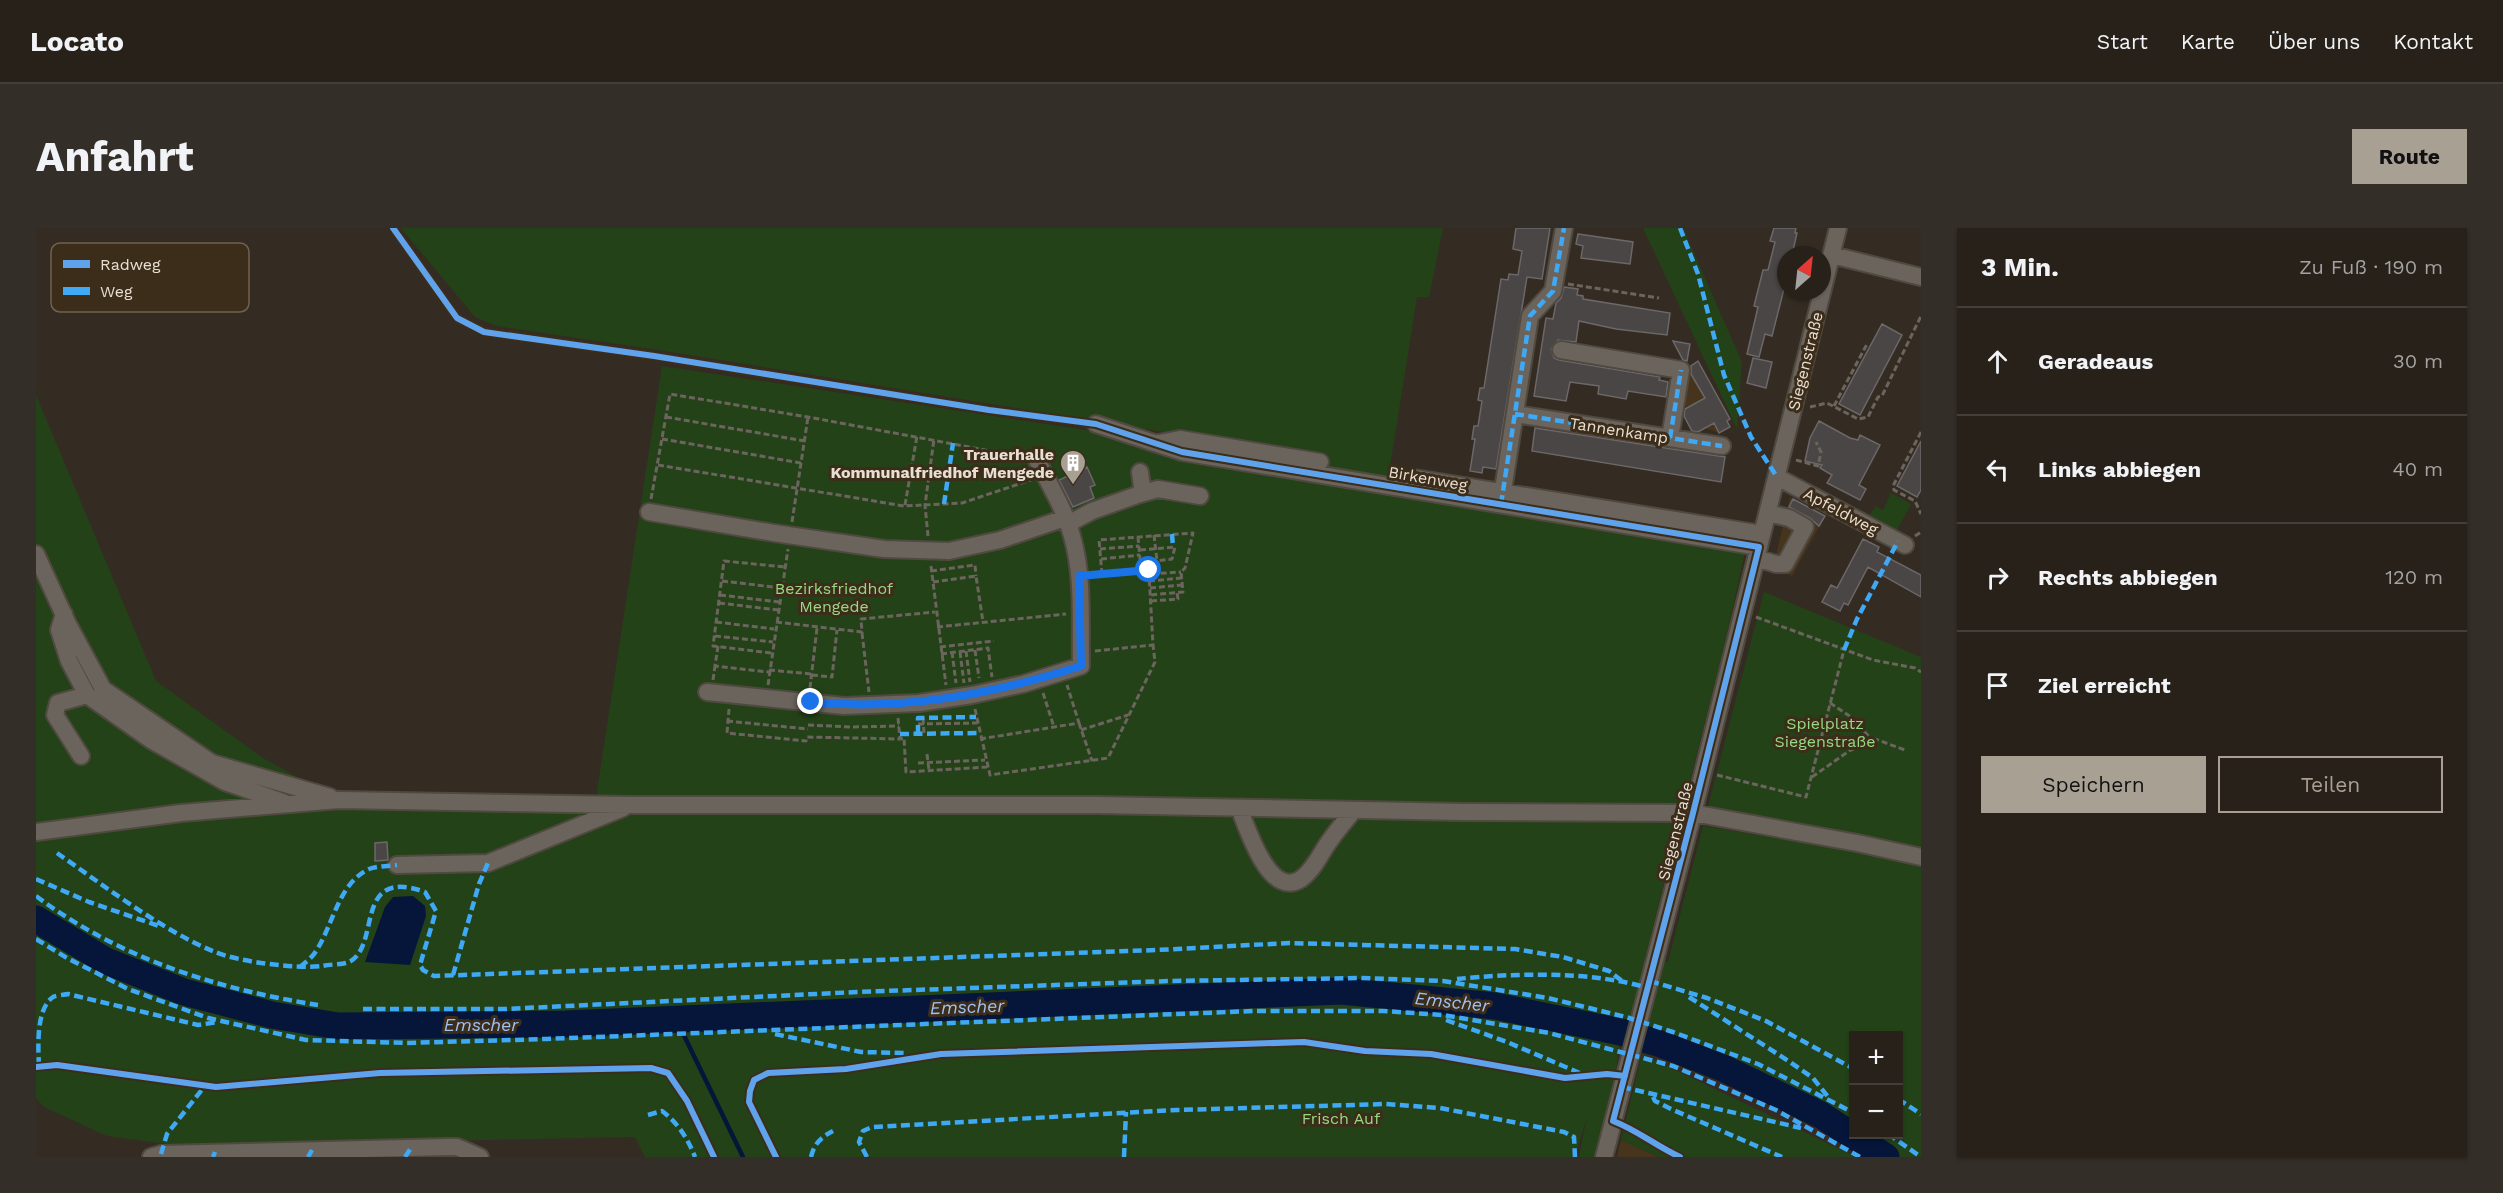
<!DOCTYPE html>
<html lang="de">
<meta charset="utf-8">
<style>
body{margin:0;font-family:"Work Sans",sans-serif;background:#332e27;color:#f1f3f6}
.controls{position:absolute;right:18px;bottom:18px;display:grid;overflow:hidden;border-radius:0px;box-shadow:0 2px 4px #0004}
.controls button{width:54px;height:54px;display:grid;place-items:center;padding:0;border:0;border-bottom:2px solid #433e39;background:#27211a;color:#f1f3f6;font:30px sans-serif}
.compass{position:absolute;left:1741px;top:18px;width:54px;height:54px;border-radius:50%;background:#27211a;box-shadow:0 2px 4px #0004;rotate:27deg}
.stop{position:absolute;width:18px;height:18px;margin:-14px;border:4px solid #1a73e8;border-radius:50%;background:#fff}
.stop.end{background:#1a73e8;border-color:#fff;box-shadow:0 2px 6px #0008}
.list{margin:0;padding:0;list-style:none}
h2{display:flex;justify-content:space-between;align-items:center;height:78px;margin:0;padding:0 24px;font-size:26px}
h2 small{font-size:20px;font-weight:400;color:#a4a3a2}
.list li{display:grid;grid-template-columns:39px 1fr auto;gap:18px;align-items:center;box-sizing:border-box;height:108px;padding:0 24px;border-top:2px solid #433e39}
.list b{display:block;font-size:22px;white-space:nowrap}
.list em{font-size:20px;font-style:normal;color:#a4a3a2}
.actions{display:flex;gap:12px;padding:18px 24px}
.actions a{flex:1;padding:14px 0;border:2px solid #a9a094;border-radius:0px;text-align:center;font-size:21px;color:#a9a094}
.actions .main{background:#a9a094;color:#111}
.icon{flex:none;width:33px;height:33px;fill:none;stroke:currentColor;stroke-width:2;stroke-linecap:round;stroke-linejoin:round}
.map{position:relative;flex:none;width:1885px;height:929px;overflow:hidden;border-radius:0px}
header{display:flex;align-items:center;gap:36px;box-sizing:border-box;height:84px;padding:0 30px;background:#27211a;border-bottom:2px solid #433e39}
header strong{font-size:28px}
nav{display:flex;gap:33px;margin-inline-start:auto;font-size:21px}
.intro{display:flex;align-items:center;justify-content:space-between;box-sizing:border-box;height:144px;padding:0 36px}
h1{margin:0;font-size:42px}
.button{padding:15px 27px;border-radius:0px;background:#a9a094;color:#111;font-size:21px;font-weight:700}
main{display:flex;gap:36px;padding:0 36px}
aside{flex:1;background:#27211a;border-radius:0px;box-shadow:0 2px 4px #0004}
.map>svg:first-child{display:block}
.built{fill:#47341d}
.green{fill:#244218;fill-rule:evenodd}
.water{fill:#05163a}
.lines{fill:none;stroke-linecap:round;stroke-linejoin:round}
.stream{stroke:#05163a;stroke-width:4.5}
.river{stroke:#05163a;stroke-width:27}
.building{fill:#4a4646;stroke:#6c6768;stroke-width:1.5}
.minor-casing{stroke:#50493f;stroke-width:20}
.path{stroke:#6b655e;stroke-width:3;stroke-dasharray:6 3;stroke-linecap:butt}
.minor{stroke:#6a645d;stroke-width:16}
.quiet{stroke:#3fa9f5;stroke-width:4.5;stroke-dasharray:9 4.5;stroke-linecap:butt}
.cycleway-casing{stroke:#3c2d1a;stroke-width:10}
.cycleway{stroke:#60a3ed;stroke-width:6}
.route{stroke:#1a73e8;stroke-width:8}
.labels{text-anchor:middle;stroke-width:6;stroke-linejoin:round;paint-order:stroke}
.street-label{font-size:16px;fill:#e8ded2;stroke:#3c2d1a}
.poi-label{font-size:16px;font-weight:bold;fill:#e8ded2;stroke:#3c2d1a;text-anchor:end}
.park-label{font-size:16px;fill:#96d983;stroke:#3c2d1a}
.water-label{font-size:18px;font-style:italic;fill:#9ec2f4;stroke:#3c2d1a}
.key{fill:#3c2d1a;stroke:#706251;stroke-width:1.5}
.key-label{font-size:16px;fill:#e8ded2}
</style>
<header>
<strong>Locato</strong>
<nav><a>Start</a><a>Karte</a><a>Über uns</a><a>Kontakt</a></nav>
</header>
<div class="intro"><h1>Anfahrt</h1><a class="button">Route</a></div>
<main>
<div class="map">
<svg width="1885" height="929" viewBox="0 0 1885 929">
<rect width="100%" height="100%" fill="#342c22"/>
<path class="built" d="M1662 133 1694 191 1691 193 1694 199 1683 205 1669 200 1658 206 1645 183 1651 180 1646 170 1652 139Z
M1754 269 1789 288 1756 348 1737 339Z
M1585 912 1623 929H1581Z"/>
<path class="green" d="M365 0H1407L1393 69H1381L1351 257 1709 324 1689 414 1609 730 1632 734 1667 598 1840 627 1848 612 1671 582 1728 364 1885 429V929H1850L1785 887 1687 840 1622 815 1585 804 1459 778 1381 771 1583 818 1580 842 1560 929H1543L1551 889 1539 929H609L599 909 146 918 71 908 8 879 0 870V167L120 453 227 530 303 572 560 570 626 138 1050 202 1140 206 629 123 461 98 439 89ZM1818 808H1862V906H1818Z
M1607 0H1647L1706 134 1701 201Z
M1855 265 1875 276 1861 302 1834 287 1839 278 1847 282Z
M1606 826 1820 929H1623L1585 912Z"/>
<path class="water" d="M377 668 389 678 390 688 374 737 329 734 349 679 357 669Z"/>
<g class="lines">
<path class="stream" d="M640 791 707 929"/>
<path class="river" d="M0 691 70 733 148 764 236 787 302 798 530 796 1305 763 1459 778 1585 804 1622 815 1687 840 1785 887 1850 929"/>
</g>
<path class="building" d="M1480 0H1514L1506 51 1491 49 1460 241 1447 239 1446 245 1434 243 1439 211H1436L1438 198H1442L1446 173 1442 172 1444 160H1448L1465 51 1472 52 1473 46 1482 47 1486 23 1477 21Z
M1738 0H1760L1759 5H1761L1756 27H1750V53L1736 108 1729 106 1723 129 1711 126 1722 79 1718 78 1727 42H1732L1739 14 1734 13Z
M1542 6 1597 14 1594 36 1545 30 1547 18 1540 16Z
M1528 59 1542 61 1541 67 1547 68V71L1634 85 1631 107 1580 101 1543 93 1540 114 1522 112 1515 121 1518 130 1523 132 1624 149 1623 152 1632 154 1630 169 1592 163 1590 171 1562 166 1563 158 1534 154 1530 173 1498 168 1510 90 1517 91 1520 75 1525 70Z
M1846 96 1866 107 1824 187 1803 176Z
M1637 113 1654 116 1651 133 1647 132Z
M1717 130 1736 134 1730 160 1711 155Z
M1662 133 1694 191 1691 193 1694 199 1683 205 1678 195 1662 204 1656 203 1648 188 1649 181 1669 170 1655 146V138Z
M1783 193 1814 210 1822 212 1824 207 1844 217 1823 257 1830 261 1824 272 1791 255 1796 247 1784 240 1786 237 1769 233 1774 210Z
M1499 200 1689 229 1685 254 1496 223Z
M1885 213V262L1881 269 1861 258Z
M1051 239 1059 257 1054 259 1058 270 1037 279 1023 252Z
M1757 271 1789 288 1783 298 1774 290 1753 279Z
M1827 311 1843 319 1841 324 1885 347V369L1832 339 1812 377 1808 375 1804 383 1786 374 1795 357 1801 360Z
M351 614 352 632 339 633V615Z"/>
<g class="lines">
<defs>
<path id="minor" d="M1796 27 1885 49
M1525 122 1645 142 1634 210
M1479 186 1686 218
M1060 196 1146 224 1723 319
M1123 215 1144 211 1284 234
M1741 249 1869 317
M1378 250 1726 306
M1104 266 1122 261 1164 268
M1465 275 1494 88 1517 63 1528 0
M613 284 738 305 848 321 913 323 964 312 1029 290
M1032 296 1056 283 1104 266 1106 259 1104 244
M0 326 32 396 67 461 176 535 294 569
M1720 330 1740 336H1749L1769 299 1753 290 1732 285
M28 386 23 402 33 433 51 467 115 512 189 554 247 574
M671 464 808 478 883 475 936 467 987 456 1045 438C1044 395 1048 349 1036 308 1029 282 1013 256 1001 232
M45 528 19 487 22 475 51 467
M1203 580C1211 599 1233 672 1265 651 1279 641 1285 624 1295 611 1302 601 1310 592 1318 582
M0 604 145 585 303 572 594 577H1060L1428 584 1657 585 1821 615 1885 629
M361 637 452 635 587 580
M115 929 125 926 412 919H421L444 929
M1568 929 1657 585 1802 0"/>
</defs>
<use href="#minor" class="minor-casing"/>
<path class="path" d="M1532 56 1623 70
M1798 178 1831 116
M1774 179 1791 175 1822 191 1832 189 1842 169 1846 168 1885 88
M630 189 769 213
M1885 204 1857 258 1858 262 1879 273 1885 286
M626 211 765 235
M1760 232 1782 238 1785 224 1780 214
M622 237 868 278 926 275 995 252
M615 271 634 166 772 189 987 229
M869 277 881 208
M756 294 772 189
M1118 307 1121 333
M892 308 889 277 898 211
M1879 308 1885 304
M1102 309 1105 342
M1064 321 1103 318
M1104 322 1139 319 1136 331 1105 335
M1065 331 1104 327
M895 338 910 457
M895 343 939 337 940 348
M1066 346 1063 312 1157 305 1149 340 1145 344 1147 364 1114 367
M1057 347 1113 342V346L1145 344
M686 353 746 360
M1113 353 1146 350
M897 354 940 348 947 394
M1114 360 1146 357
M684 367 743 374
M1115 373 1142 371 1141 364
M683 375 742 382
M1720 389 1837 432 1879 440 1885 444
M680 394 738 401
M740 394 826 404 825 391 899 384
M901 399 1030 386
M826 405 833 464
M679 408 737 414
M682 418 679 438 733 444
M904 419 958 413
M939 422 943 450
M930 423 934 454
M1059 423 1117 417 1113 346
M916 424 920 455
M924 424 928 455
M735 425 677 418 688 333 749 339
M905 426 952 420 956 449
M733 442 776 446
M776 447 796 449 801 402
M677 452 679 438
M732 457 752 321
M774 460 781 400
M1007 465 1018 499
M1794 475 1815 489 1837 513
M693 481 691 505 770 513 771 509 864 511
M939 481 954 547 1072 530 1119 434 1117 417
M862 490 864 511 868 510 870 544 951 539
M887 490 888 505
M691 493 772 501
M1043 495 1056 533
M882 496 941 495
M772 497 815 499 863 498
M1045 502 1092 487
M944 511 1043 495 1031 457
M891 526 893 542
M882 535 949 532
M1681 547 1770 569 1808 422
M1776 549 1813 523 1839 511 1869 522"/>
<use href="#minor" class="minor"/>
<path class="quiet" d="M1644 0 1662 46 1688 147 1715 209 1741 249
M1479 186 1686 218
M1634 210 1645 142
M908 276 917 215
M1465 276 1494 88 1517 63 1528 0
M1136 306 1137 319
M1808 422 1821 391 1862 313
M864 506 943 505
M882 506V490L940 489
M21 625C67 657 127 703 179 724 204 734 260 741 286 738 294 736 306 737 313 734 346 718 316 638 389 664L400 683 384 737 387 742 398 748 1121 722 1253 715 1479 721 1527 729 1573 743 1586 753
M0 651 53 674 123 698
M0 668C83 730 180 761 282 777
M0 711 31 730 92 761 172 790 270 812 371 815 510 811 1218 783H1347L1407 787 1513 805 1637 838 1740 882 1824 929
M264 739C269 735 274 731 278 726 297 700 301 656 333 641 341 638 353 638 361 637
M417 747 443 656 452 635
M1421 751C1478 745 1557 743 1612 760
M1614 753 1671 770 1730 793 1818 841
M1653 769 1754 834 1777 850 1793 870
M327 781H469L821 764 1134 753 1325 750 1407 753 1512 770 1590 789 1637 804 1722 836 1818 885
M1410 792 1471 814 1546 846
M739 806 825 824 869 825
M3 838C2 818 0 781 17 769 21 767 28 767 32 766L162 797 182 794
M1586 859 1765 900
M1617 869 1619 873 1635 881 1746 929
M1862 871 1885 886
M612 887 626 883C642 895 652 911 659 929
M1852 906 1885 929
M125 926 131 906 168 859
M177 929 179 924
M272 929 276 922
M369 929 375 920
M775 929C778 916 785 909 797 903
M831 929 823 914 827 903 836 899 1141 882 1350 876 1404 880 1528 904 1538 909 1539 929
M1088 929 1090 884"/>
<defs>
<path id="cycleway" d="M357 0 421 90 448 104 618 128 953 182 1060 196 1146 224 1723 319 1657 585 1577 893C1601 902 1620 918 1644 929
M0 839 21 837 180 859 344 845 615 840 632 845 651 873 678 929
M740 929 713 874 714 863 718 852 732 845 810 841 905 826 1268 814 1329 823 1395 826 1529 850 1571 846 1589 848"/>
</defs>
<use href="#cycleway" class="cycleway-casing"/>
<use href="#cycleway" class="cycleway"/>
</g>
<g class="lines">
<path class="route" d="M775 474C868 483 957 466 1045 438L1043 348 1113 342"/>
</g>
<defs>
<symbol id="building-pin" viewBox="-11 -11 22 30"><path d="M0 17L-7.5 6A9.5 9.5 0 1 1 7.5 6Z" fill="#a9a094" stroke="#3c2d1a"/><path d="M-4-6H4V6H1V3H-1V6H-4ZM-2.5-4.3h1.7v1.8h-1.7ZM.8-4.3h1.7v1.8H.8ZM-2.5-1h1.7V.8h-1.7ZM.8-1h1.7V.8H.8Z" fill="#fff"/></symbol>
</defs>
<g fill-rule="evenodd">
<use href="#building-pin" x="1022" y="220" width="30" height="40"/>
</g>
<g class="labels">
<g class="street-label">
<text transform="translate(1769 133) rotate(-76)" y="6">Siegenstraße</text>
<text transform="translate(1583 202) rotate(9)" y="6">Tannenkamp</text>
<text transform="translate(1392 250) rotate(10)" y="6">Birkenweg</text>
<text transform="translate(1805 283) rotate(28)" y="6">Apfeldweg</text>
<text transform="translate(1639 603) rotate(-76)" y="6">Siegenstraße</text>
</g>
<g class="poi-label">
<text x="1018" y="232">Trauerhalle<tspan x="1018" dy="18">Kommunalfriedhof Mengede</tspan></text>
</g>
<g class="park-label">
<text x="798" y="366">Bezirksfriedhof<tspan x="798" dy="18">Mengede</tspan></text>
<text x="1789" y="501">Spielplatz<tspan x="1789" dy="18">Siegenstraße</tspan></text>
<text x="1305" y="896">Frisch Auf</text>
</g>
<g class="water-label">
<text transform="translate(1416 774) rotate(6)" y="6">Emscher</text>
<text transform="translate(931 779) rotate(-2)" y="6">Emscher</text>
<text x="445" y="803">Emscher</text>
</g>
</g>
<rect x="15" y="15" width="198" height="69" rx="9" class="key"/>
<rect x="27" y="32" width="27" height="8" fill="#60a3ed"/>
<rect x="27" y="59" width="27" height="8" fill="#3fa9f5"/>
<g class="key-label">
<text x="64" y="42">Radweg</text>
<text x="64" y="69">Weg</text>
</g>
</svg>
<div class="controls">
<button>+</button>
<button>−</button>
</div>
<svg class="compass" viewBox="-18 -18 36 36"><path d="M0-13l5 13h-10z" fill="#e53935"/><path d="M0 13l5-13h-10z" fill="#a4a3a2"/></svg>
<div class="stop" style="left:1113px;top:342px"></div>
<div class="stop end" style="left:775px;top:474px"></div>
</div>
<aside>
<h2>3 Min.<small>Zu Fuß · 190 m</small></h2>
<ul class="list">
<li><svg class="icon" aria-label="ahead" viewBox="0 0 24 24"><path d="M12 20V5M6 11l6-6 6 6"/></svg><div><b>Geradeaus</b></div><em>30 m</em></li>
<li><svg class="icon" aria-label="left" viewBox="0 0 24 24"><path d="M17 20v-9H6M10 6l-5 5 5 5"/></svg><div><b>Links abbiegen</b></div><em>40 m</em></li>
<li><svg class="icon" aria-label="right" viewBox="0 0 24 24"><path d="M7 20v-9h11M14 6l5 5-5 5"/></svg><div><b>Rechts abbiegen</b></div><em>120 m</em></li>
<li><svg class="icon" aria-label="arrive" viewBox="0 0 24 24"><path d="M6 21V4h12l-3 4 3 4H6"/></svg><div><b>Ziel erreicht</b></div></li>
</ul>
<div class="actions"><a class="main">Speichern</a><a>Teilen</a></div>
</aside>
</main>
